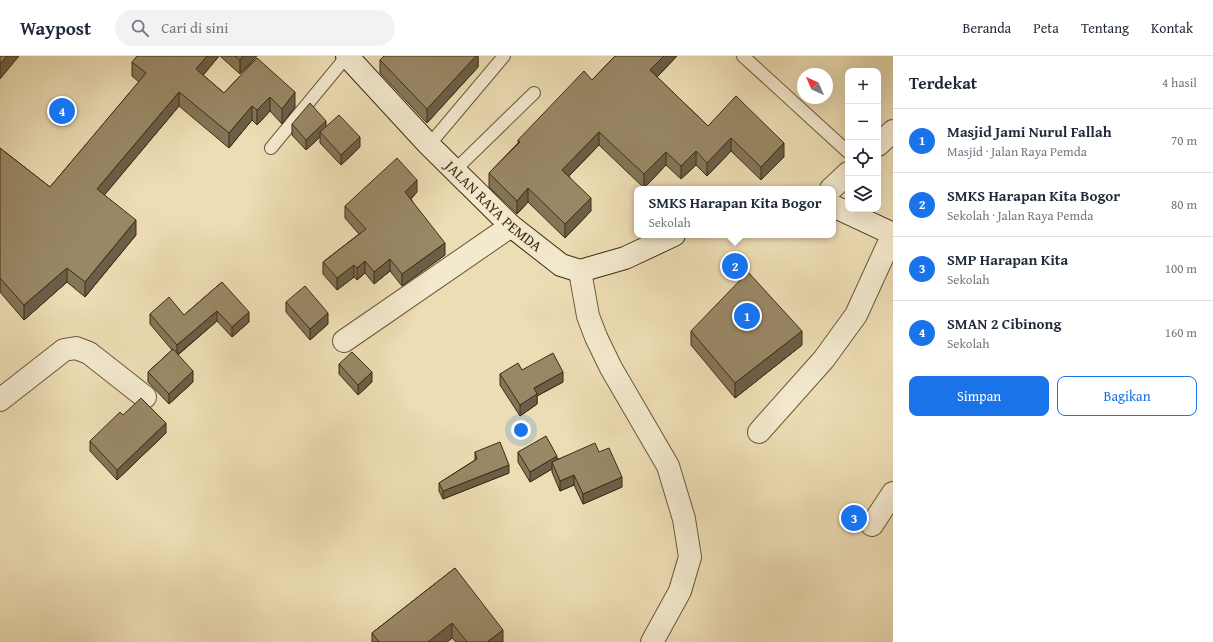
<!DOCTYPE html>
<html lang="id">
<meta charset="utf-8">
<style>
body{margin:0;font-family:"Gentium Book Plus",serif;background:#f2f2f3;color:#1f2937}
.controls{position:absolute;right:12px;top:12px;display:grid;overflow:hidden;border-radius:8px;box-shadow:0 4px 16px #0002}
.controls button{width:36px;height:36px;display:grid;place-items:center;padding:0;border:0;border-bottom:1px solid #e0e1e3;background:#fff;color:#1f2937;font:20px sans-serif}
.compass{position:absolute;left:797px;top:12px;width:36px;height:36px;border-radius:50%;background:#fff;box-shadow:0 4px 16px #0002;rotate:315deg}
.you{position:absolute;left:521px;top:374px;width:14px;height:14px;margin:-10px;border:3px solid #fff;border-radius:50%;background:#1a73e8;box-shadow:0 0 0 6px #1a73e833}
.badge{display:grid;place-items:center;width:26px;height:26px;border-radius:50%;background:#1a73e8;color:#fff;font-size:13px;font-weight:700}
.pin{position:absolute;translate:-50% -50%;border:2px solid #fff;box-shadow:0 1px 4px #0006}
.popup{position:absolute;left:634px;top:130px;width:202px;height:52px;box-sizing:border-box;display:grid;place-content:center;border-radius:8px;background:#fff;filter:drop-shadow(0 1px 3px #0005);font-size:13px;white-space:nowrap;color:#747a83}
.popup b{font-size:15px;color:#1f2937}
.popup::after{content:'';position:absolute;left:50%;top:100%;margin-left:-8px;border:8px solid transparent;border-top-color:#fff}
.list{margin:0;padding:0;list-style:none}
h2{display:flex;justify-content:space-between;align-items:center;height:52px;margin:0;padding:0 16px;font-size:17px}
h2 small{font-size:13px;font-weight:400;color:#747a83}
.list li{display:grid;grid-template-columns:26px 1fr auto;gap:12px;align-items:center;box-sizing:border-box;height:64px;padding:0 16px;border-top:1px solid #e0e1e3}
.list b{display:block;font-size:15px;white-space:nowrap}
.list p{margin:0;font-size:13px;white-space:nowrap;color:#747a83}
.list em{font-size:13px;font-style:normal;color:#747a83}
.actions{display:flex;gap:8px;padding:12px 16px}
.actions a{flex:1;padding:9px 0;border:1px solid #1a73e8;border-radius:8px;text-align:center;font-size:14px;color:#1a73e8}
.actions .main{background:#1a73e8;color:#fff}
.icon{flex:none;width:22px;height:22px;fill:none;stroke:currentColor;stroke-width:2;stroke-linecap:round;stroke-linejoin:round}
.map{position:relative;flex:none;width:893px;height:586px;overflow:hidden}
header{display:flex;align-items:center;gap:24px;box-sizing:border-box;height:56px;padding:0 20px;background:#fff;border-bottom:1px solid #e0e1e3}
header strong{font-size:19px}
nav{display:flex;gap:22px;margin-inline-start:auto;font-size:14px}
.search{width:280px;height:36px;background:#f2f2f3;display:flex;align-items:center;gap:10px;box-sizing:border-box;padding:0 14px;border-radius:22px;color:#747a83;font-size:15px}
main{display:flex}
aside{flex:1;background:#fff}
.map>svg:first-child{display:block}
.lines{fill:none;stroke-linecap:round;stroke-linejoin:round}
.service-casing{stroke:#6a583a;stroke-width:14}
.minor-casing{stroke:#6a583a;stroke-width:24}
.secondary-casing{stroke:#3e2c12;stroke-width:24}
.service{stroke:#f3e9ce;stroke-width:12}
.minor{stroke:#f3e9ce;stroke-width:22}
.secondary{stroke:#f3e9ce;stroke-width:22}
.wall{fill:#847558;stroke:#3e2c12}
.shaded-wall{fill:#6b5f47;stroke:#3e2c12}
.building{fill:#986;stroke:#3e2c12}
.labels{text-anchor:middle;stroke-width:3;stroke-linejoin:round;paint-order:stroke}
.street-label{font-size:15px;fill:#3e2c12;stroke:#f3e9ce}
</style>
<header>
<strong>Waypost</strong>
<div class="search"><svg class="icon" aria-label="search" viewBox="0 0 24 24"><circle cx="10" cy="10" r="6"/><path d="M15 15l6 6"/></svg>Cari di sini</div>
<nav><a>Beranda</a><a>Peta</a><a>Tentang</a><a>Kontak</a></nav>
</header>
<main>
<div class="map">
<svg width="893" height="586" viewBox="0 0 893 586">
<rect width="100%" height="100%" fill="#edddb4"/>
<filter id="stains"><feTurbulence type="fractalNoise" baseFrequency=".005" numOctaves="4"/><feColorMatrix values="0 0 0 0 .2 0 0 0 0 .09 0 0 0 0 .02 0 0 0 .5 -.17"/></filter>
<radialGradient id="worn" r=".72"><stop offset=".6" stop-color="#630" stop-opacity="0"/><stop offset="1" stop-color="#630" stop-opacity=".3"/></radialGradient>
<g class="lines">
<defs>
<path id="service" d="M743 0 848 96
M429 89 504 0
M271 92 347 0
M455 114 534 37"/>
<path id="minor" d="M878 89 893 75
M831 133 848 117
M580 215 588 260 596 281 611 312 668 410 684 463 690 501 680 535 652 586
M344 285 511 170
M0 344 64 294 76 292 89 297 145 341
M759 376 824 303 856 259 893 178
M872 469 893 437"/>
<g id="secondary">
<path id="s1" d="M347 0 429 89 511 170 561 209 580 215 625 202 674 179"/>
<path d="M833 150 893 178"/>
</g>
</defs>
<use href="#service" class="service-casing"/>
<use href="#minor" class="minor-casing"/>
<use href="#secondary" class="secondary-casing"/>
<use href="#service" class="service"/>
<use href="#minor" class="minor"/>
<use href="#secondary" class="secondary"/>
</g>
<path class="wall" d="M219 0 203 19 224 37 257 2 295 51 282 68 270 55 257 69 252 64 229 92 179 50 104 139 136 179 85 241 67 226 24 264 0 236V92L50 131 139 26 132 20V6Z
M220 0H257L240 18Z
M478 0V11L427 67 380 17V4Z
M615 0H677L657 21 708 70 784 101 761 124 731 95 707 120 696 109 681 123 666 109 644 132 599 89 569 120 591 155 565 182 528 146 517 158 489 131V117L518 87V84L592 24Z
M292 68 326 70 360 91 341 109 320 87V81L306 94 292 79Z
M417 136 411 143 445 199 402 230 390 215 374 228 365 217 357 224 354 221 337 234 323 218V206L359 178 345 162V150Z
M222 226 249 266 232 281 217 265 178 299 193 326 169 348 148 326V316L172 294 150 268V258L184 259Z
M286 246 328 268 310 284 286 256Z
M691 275 802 289 735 342 691 289Z
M339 308 372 326 358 339 339 318Z
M522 314 563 326 537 340V348L520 360 500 329V318Z
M123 359 166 377 117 424 90 395V385Z
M475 396 509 417 443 443 439 435V427L475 404Z
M518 396 557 403 599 396 622 431 583 448 574 429 560 435 552 416V413L530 426 518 406Z
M455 512 503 586H456L452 582 447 586H372V577Z"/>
<path class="shaded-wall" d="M7 0H19L0 23V8Z
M207 0H219L196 28V13Z
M243 0H257L240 18V4Z
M476 0H478V11L427 67V53Z
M664 0H677L650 28V14Z
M179 36V50L97 148V133Z
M295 36V51L282 68V53Z
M270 41V55L257 69V54Z
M252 50V64L229 92V77Z
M326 65V75L320 76V81L306 94V84Z
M599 76V89L562 127V114Z
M360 81V91L341 109V99Z
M731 82V95L707 120V107Z
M784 87V101L761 124V111Z
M696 95V109L681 123V110Z
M666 96V109L644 132V118Z
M417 124V136L405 148V136Z
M528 132V146L517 158V145Z
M591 142V155L565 182V168Z
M136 164V179L85 241V226Z
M445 187V199L402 230V218Z
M390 203V215L374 228V216Z
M365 205V217L357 224V212Z
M354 209V221L337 234V222Z
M67 212V226L24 264V249Z
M217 255V265L177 299V289Z
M249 256V266L232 281V271Z
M328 257V268L310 284V273Z
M802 275V289L735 342V327Z
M193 315V326L169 348V338Z
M372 316V326L358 339V329Z
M563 316V326L537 340V348L520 360V349L534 332Z
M166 367V377L117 424V414Z
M557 400V410L552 406V413L530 426V416Z
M509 409V417L443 443V435Z
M574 419V429L560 435V425Z
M622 421V431L583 448V438Z
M452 567V582L447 586H428Z
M503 574V586H487Z"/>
<path class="building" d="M0 0H7L0 8Z
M137 0H207L196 13 224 37 257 2 295 36 282 53 270 41 257 54 252 50 229 77 179 36 97 133 136 164 85 226 67 212 24 249 0 222V92L50 131 146 17 132 6Z
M235 0H243L240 4Z
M384 0H476L427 53 380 4Z
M615 0H664L650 14 708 70 736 40 784 87 761 111 731 82 707 107 696 95 681 110 666 96 644 118 599 76 562 114 591 142 565 168 528 132 517 145 489 117 520 86 518 84 584 15 592 24Z
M310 47 326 65 306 84 292 68Z
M339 59 360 81 341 99 320 76Z
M397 102 417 124 405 136 445 187 402 218 390 203 374 216 365 205 357 212 354 209 337 222 323 206 366 173 345 150Z
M748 216 802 275 735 327 691 275Z
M222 226 249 256 232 271 217 255 177 289 150 258 169 241 184 259Z
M305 230 328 257 310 273 286 246Z
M173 293 193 315 169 338 148 316Z
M352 296 372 316 358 329 339 308Z
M553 297 563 316 534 332 537 338 520 349 500 318 518 307 522 314Z
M141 342 166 367 117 414 90 385 120 356 123 359Z
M546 380 557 400 530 416 518 396Z
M500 386 509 409 443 435 439 427 477 403 475 396Z
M595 387 599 396 609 392 622 421 583 438 574 419 560 425 552 406Z
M455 512 503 574 487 586H467L452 567 428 586H379L372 577Z"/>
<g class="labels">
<g class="street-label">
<text dy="5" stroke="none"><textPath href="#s1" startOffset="210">JALAN RAYA PEMDA</textPath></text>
</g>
</g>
<rect width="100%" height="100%" filter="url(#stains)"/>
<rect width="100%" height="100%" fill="url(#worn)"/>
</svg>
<div class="controls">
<button>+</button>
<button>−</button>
<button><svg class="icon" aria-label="locate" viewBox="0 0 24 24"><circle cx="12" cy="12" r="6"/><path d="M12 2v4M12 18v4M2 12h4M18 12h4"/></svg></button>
<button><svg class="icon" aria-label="layers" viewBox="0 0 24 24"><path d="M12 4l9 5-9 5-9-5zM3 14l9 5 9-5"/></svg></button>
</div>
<svg class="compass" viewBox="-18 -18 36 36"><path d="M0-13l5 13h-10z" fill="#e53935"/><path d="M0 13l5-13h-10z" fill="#747a83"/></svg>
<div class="you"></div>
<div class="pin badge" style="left:747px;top:260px">1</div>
<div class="pin badge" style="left:735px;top:210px">2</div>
<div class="popup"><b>SMKS Harapan Kita Bogor</b>Sekolah</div>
<div class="pin badge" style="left:854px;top:462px">3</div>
<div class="pin badge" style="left:62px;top:55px">4</div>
</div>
<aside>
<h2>Terdekat<small>4 hasil</small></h2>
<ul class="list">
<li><span class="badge">1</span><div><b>Masjid Jami Nurul Fallah</b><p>Masjid · Jalan Raya Pemda</p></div><em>70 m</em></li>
<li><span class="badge">2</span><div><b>SMKS Harapan Kita Bogor</b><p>Sekolah · Jalan Raya Pemda</p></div><em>80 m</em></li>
<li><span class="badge">3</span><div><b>SMP Harapan Kita</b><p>Sekolah</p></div><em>100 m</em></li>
<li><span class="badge">4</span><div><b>SMAN 2 Cibinong</b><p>Sekolah</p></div><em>160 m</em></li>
</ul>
<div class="actions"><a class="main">Simpan</a><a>Bagikan</a></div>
</aside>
</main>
